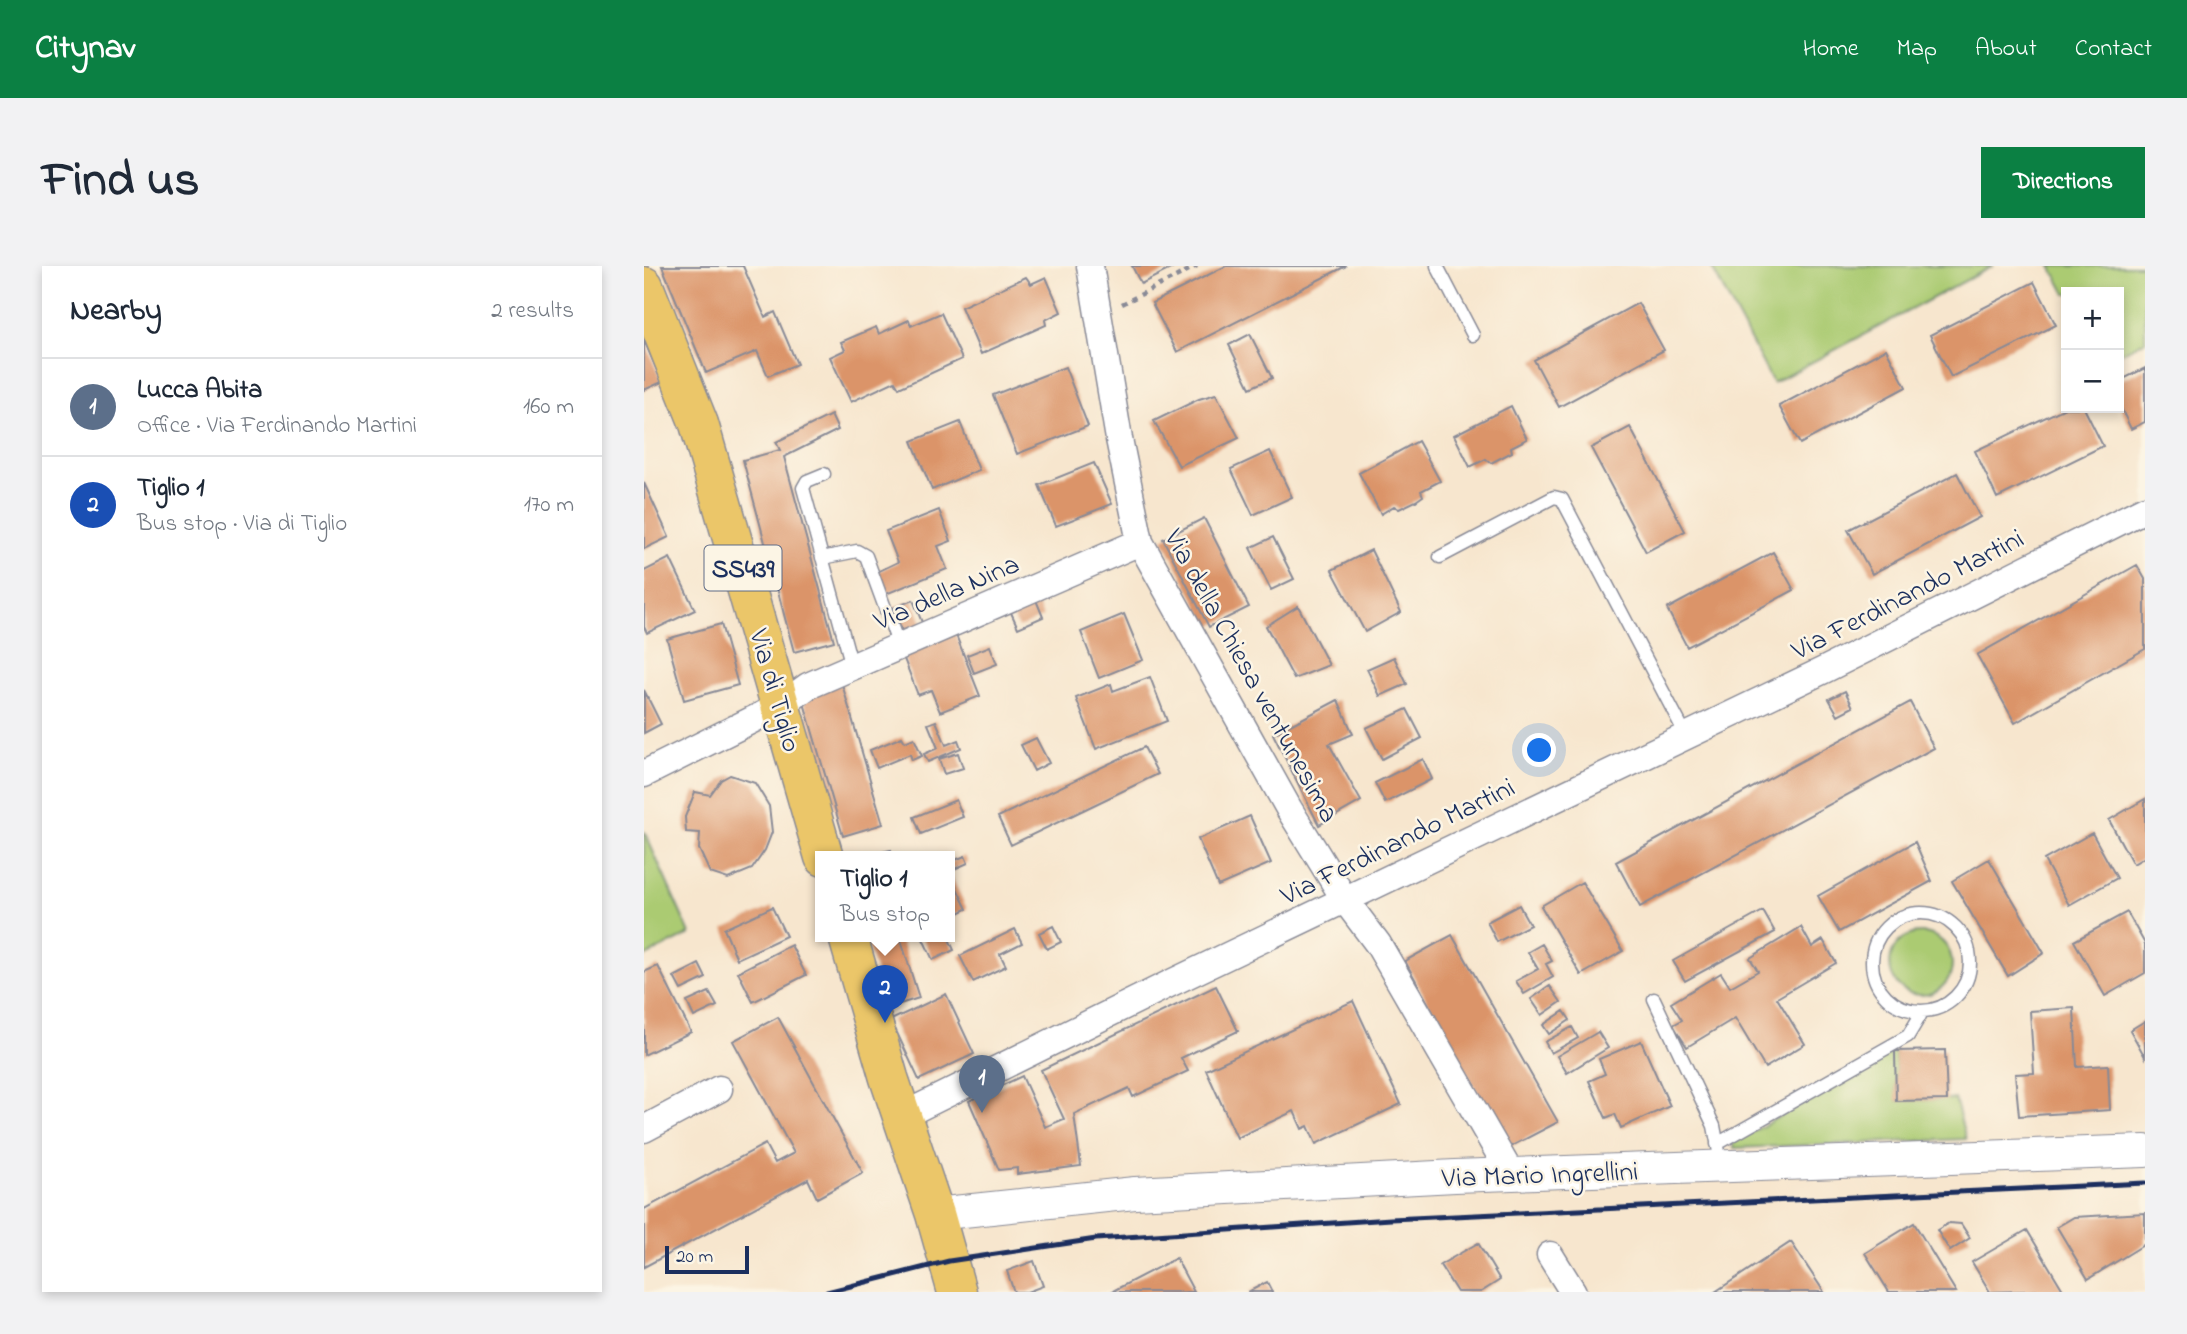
<!DOCTYPE html>
<meta charset="utf-8">
<style>
body{margin:0;font-family:"Indie Flower",sans-serif;background:#f2f2f3;color:#1f2937}
.controls{position:absolute;right:21px;top:21px;display:grid;overflow:hidden;border-radius:0px;box-shadow:0 4px 10px #0003}
.controls button{width:63px;height:63px;display:grid;place-items:center;padding:0;border:0;border-bottom:2px solid #e0e1e3;background:#fff;color:#1f2937;font:35px sans-serif}
.scale{position:absolute;left:21px;bottom:18px;width:84px;box-sizing:border-box;padding-left:7px;border:4px solid #1b2f5e;border-top:0;font-size:19px;line-height:24px;white-space:nowrap;color:#1b2f5e;-webkit-text-stroke:5px #fcf5e5;paint-order:stroke}
.you{position:absolute;left:896px;top:485px;width:24px;height:24px;margin:-18px;border:5px solid #fff;border-radius:50%;background:#1a73e8;box-shadow:0 0 0 10px #1a73e833}
.badge{display:grid;place-items:center;width:46px;height:46px;border-radius:50%;background:#0b8043;color:#fff;font-size:23px;font-weight:700}
.pin{position:absolute;translate:-50% -58px;filter:drop-shadow(0 2px 4px #0008)}
.pin::after{content:'';position:absolute;top:37px;width:24px;height:21px;background:inherit;clip-path:polygon(0 0,100% 0,50% 100%)}
.popup{position:absolute;left:171px;top:585px;width:140px;height:91px;box-sizing:border-box;display:grid;place-content:center;border-radius:0px;background:#fff;filter:drop-shadow(0 2px 5px #0005);font-size:23px;white-space:nowrap;color:#747a83}
.popup b{font-size:26px;color:#1f2937}
.popup::after{content:'';position:absolute;left:50%;top:100%;margin-left:-14px;border:14px solid transparent;border-top-color:#fff}
.list{margin:0;padding:0;list-style:none}
h2{display:flex;justify-content:space-between;align-items:center;height:91px;margin:0;padding:0 28px;font-size:30px}
h2 small{font-size:23px;font-weight:400;color:#747a83}
.list li{display:grid;grid-template-columns:46px 1fr auto;gap:21px;align-items:center;box-sizing:border-box;height:98px;padding:0 28px;border-top:2px solid #e0e1e3}
.list b{display:block;font-size:26px;white-space:nowrap}
.list p{margin:0;font-size:23px;white-space:nowrap;color:#747a83}
.list em{font-size:23px;font-style:normal;color:#747a83}
.map{position:relative;flex:none;width:1501px;height:1026px;overflow:hidden;border-radius:0px}
header{display:flex;align-items:center;gap:42px;box-sizing:border-box;height:98px;padding:0 35px;background:#0b8043;color:#fff}
header strong{font-size:33px}
nav{display:flex;gap:38px;margin-inline-start:auto;font-size:24px}
.intro{display:flex;align-items:center;justify-content:space-between;box-sizing:border-box;height:168px;padding:0 42px}
h1{margin:0;font-size:49px}
.button{padding:18px 32px;border-radius:0px;background:#0b8043;color:#fff;font-size:24px;font-weight:700}
main{display:flex;gap:42px;padding:0 42px}
aside{flex:1;background:#fff;border-radius:0px;box-shadow:0 4px 10px #0003}
.map>svg:first-child{display:block}
.green{fill:#abcb72;stroke:#637d68;stroke-width:2}
.building{fill:#db9469}
.lines{fill:none;stroke-linecap:round;stroke-linejoin:round}
.service-casing{stroke:#898a96;stroke-width:15}
.minor-casing{stroke:#898a96;stroke-width:29}
.tertiary-casing{stroke:#898a96;stroke-width:34}
.primary-casing{stroke:#898a96;stroke-width:41}
.path{stroke:#898a96;stroke-width:4.5;stroke-dasharray:5 5;stroke-linecap:butt}
.service{stroke:#fff;stroke-width:12}
.minor{stroke:#fff;stroke-width:26}
.tertiary{stroke:#fff;stroke-width:32}
.primary{stroke:#ebc669;stroke-width:38}
.rail{stroke:#1b2f5e;stroke-width:5}
.labels{text-anchor:middle;stroke-width:5;stroke-linejoin:round;paint-order:stroke}
.shield{fill:#fcf5e5;stroke:#5e6a86;stroke-width:2}
.shield-label{font-size:26px;font-weight:bold;fill:#1b2f5e}
.street-label{font-size:28px;fill:#1b2f5e;stroke:#fcf5e5}
</style>
<header>
<strong>Citynav</strong>
<nav><a>Home</a><a>Map</a><a>About</a><a>Contact</a></nav>
</header>
<div class="intro"><h1>Find us</h1><a class="button">Directions</a></div>
<main>
<aside>
<h2>Nearby<small>2 results</small></h2>
<ul class="list">
<li><span class="badge" style="background:#5c6f8a">1</span><div><b>Lucca Abita</b><p>Office · Via Ferdinando Martini</p></div><em>160 m</em></li>
<li><span class="badge" style="background:#1a4fb4">2</span><div><b>Tiglio 1</b><p>Bus stop · Via di Tiglio</p></div><em>170 m</em></li>
</ul>
</aside>
<div class="map">
<svg width="1501" height="1026" viewBox="0 0 1501 1026">
<rect width="100%" height="100%" fill="#fcf5e5"/>
<filter id="ink" filterUnits="userSpaceOnUse"><feTurbulence type="fractalNoise" baseFrequency=".0143" numOctaves="2"/><feDisplacementMap in="SourceGraphic" scale="14" xChannelSelector="R" yChannelSelector="G"/><feConvolveMatrix kernelMatrix="1 2 1 2 8 2 1 2 1" color-interpolation-filters="sRGB"/></filter>
<filter id="wash" filterUnits="userSpaceOnUse"><feTurbulence type="fractalNoise" baseFrequency=".00686" numOctaves="4" result="noise"/><feDisplacementMap in="SourceGraphic" scale="28" xChannelSelector="R" yChannelSelector="G"/><feGaussianBlur stdDeviation="1.57" result="paint"/><feColorMatrix in="noise" values="0 0 0 0 0 0 0 0 0 0 0 0 0 0 0 0 0 1.4 0 .05"/><feComposite in="paint" operator="in"/></filter>
<g filter="url(#wash)">
<rect width="100%" height="100%" fill="#f7e6ce"/>
<path class="green" d="M1067 0H1349L1129 117Z
M1407 0H1501V75L1475 88V26L1422 28Z
M0 565 46 668 0 691Z
M1246 698a31 31 0 1 1 62 0a31 31 0 1 1-62 0Z
M1251 785 1253 835 1311 833 1322 873 1090 882 1089 877Z"/>
<g id="blocks">
<path class="building" d="M18 0H99L121 51 131 46 153 98 124 110 113 85 62 107Z
M488 0H532L497 18Z
M582 0H702L533 86 508 37Z
M382 11 387 18 402 11 417 46 401 54 402 59 337 88 317 41Z
M1390 16 1412 59 1307 111 1286 69Z
M994 37 1020 84 915 141 890 94Z
M297 47 318 93 255 122 251 115 207 136 186 91 201 84 197 76 232 61 235 68 265 54 267 60Z
M606 68 628 112 606 122 585 79Z
M0 74 18 116 0 124Z
M1242 83 1262 121 1156 178 1135 140Z
M421 101 444 160 373 188 349 129Z
M1501 102V156L1487 163 1475 138V115Z
M572 128 595 172 535 200 510 155 555 133Z
M867 140 883 173 867 181 868 186 847 197 842 193 826 201 810 169Z
M1421 142H1440L1459 180 1353 232 1331 185Z
M187 149 194 164 140 191 190 375 150 386 99 194 136 184 132 176Z
M316 156 335 204 288 224 268 175Z
M986 161 1041 265 1002 286 947 182Z
M774 175 796 215 777 225 779 230 772 235 755 243 750 240 737 248 715 207Z
M626 185 648 231 609 249 587 203Z
M450 197 468 238 412 260 395 219Z
M1313 207 1336 251 1228 308 1204 264Z
M0 217 25 271 0 283Z
M295 244 307 275 294 280 303 303 242 328 233 306 254 296 242 265Z
M560 252 605 341 565 361 519 273Z
M629 271 650 313 627 324 606 282Z
M727 284 757 346 721 366 688 304Z
M1129 286 1150 324 1043 381 1023 343Z
M26 292 51 344 3 367 0 361V305Z
M1493 299 1501 313V383L1371 457 1333 389Z
M390 329 399 351 374 362 364 340Z
M269 334 279 359 259 367 249 342Z
M654 340 685 399 650 413 622 360Z
M480 348 499 394 455 412 437 366Z
M77 358 94 419 40 434 23 373Z
M310 364 336 430 296 446 287 424 274 429 257 385Z
M346 380 353 398 330 407 323 389Z
M750 391 763 418 736 430 723 403Z
M506 411 523 455 452 483 432 432 467 418 469 425Z
M198 418 239 558 199 570 158 430Z
M0 424 17 458 0 467Z
M1201 425 1209 441 1194 449 1185 433Z
M694 434 709 468 685 478 717 535 675 559 629 468Z
M1266 436 1290 482 996 641 972 596Z
M763 443 778 472 738 493 722 462Z
M292 455 302 479 314 474 317 482 284 496 280 488 294 482 284 458Z
M258 471 261 476 270 472 278 490 268 494 266 488 233 502 226 484Z
M392 472 405 497 390 505 377 479Z
M500 481 514 508 367 579 354 551Z
M314 487 319 502 300 508 295 493Z
M779 493 788 513 741 537 731 517Z
M86 509 111 517 125 540 128 566 121 584 108 603 84 613 66 607 55 583 56 567 42 566 41 551 51 526 66 529 77 514Z
M1501 533V591L1489 598 1465 554Z
M312 534 319 551 277 568 270 551Z
M606 550 627 597 574 620 554 573Z
M1448 567 1473 612 1425 639 1400 594Z
M1271 576 1288 615 1195 666 1174 630Z
M247 584 249 591H219V590Z
M321 590 324 597 306 605V596Z
M1345 593 1400 687 1364 710 1308 615Z
M308 612 323 643 306 651V614Z
M938 616 979 685 937 709 897 640Z
M875 639 886 659 853 676 843 656Z
M128 641 142 670 93 693 80 663Z
M1119 645 1131 666 1041 715 1029 695Z
M1483 646 1501 678V707L1461 730 1430 675Z
M409 660 417 676 403 683 395 667Z
M1157 661 1168 681 1179 674 1192 697 1133 732 1161 778 1121 802 1091 752 1043 781 1029 759 1038 754 1027 737 1077 707 1086 721 1114 705 1106 692Z
M371 663 378 677 356 688 362 700 329 716 316 690Z
M808 669 914 856 864 882 761 695Z
M221 671H256L275 732 243 742Z
M278 671H304L310 684 289 694Z
M898 678 908 695 902 698 909 711 880 728 872 715 894 703 884 686Z
M147 679 162 709 109 736 94 706Z
M55 698 62 712 37 724 30 711Z
M14 700 47 766 0 789V706Z
M572 720 594 765 537 792 544 805 489 831 485 822 430 848 437 900 373 908V902L355 904 325 835 378 810 401 861 420 853 397 804Z
M906 720 917 736 898 749 887 733Z
M65 726 73 740 50 751 43 736Z
M302 728 330 788 275 814 247 754Z
M709 735 757 838 672 878 664 860 658 863 650 845 593 872 562 804Z
M1430 742 1433 801 1464 799 1466 844 1375 850 1371 808 1390 807 1386 745Z
M920 745 926 754 905 768 899 759Z
M134 751 219 907 173 932 164 913 0 1001V943L121 878 131 897 150 887 89 775Z
M1501 755V791L1486 764Z
M928 761 934 772 907 787 901 776Z
M954 766 964 782 923 807 913 790Z
M997 775 1026 840 977 862 971 848 962 852 945 815 961 808 955 793Z
M1301 784 1303 834 1252 835 1251 785Z
M1501 947V978L1444 1013 1413 961 1430 951Z
M1270 957 1312 1026H1245L1221 987Z
M1305 957 1317 958 1326 972 1306 985 1293 964Z
M1383 964 1419 1024 1346 1026 1328 996Z
M1147 976 1180 1026H1071Z
M834 977 856 1014 837 1026H813L796 999Z
M532 992 550 1026H467Z
M390 995 399 1020 383 1026H370L363 1005Z
M623 1016 628 1026H604Z"/>
</g>
</g>
<g filter="url(#ink)">
<use href="#blocks" fill-opacity="0" stroke="#898a96" stroke-width="2"/>
<g class="lines">
<defs>
<path id="service" d="M793 0 829 69
M180 208 163 215 159 222 208 400
M796 291 910 231 918 233 1043 471
M178 292 213 285 222 290 255 380
M1228 696a49 49 0 1 1 98 0a49 49 0 1 1-98 0Z
M1010 733 1070 860 1075 886
M1073 878 1264 770 1276 750 1268 744"/>
<path id="minor" d="M446 0 475 173 496 276 645 543 701 634 734 678 867 908
M0 508 138 439 164 420 496 276
M258 850 527 717 1180 404 1501 243
M0 863 75 823
M906 989 929 1026"/>
<path id="tertiary" d="M291 948 491 927 811 910 1501 885"/>
<path id="primary" d="M0 20 55 158 180 591
M204 671 245 812 291 948 313 1026"/>
</defs>
<use href="#service" class="service-casing"/>
<use href="#minor" class="minor-casing"/>
<use href="#tertiary" class="tertiary-casing"/>
<use href="#primary" class="primary-casing"/>
<path class="path" d="M478 38 553 0"/>
<use href="#service" class="service"/>
<use href="#minor" class="minor"/>
<use href="#tertiary" class="tertiary"/>
<use href="#primary" class="primary"/>
<path class="rail" d="M183 1026 305 995 452 973 747 953 1501 917"/>
</g>
</g>
<g class="labels">
<rect class="shield" x="60.5" y="279.5" width="77" height="45" rx="5"/>
<g class="shield-label">
<text x="99" y="311">SS439</text>
</g>
<g class="street-label">
<text transform="translate(302 325) rotate(-23)" y="10">Via della Nina</text>
<text transform="translate(1263 327) rotate(-27)" y="10">Via Ferdinando Martini</text>
<text transform="translate(609 409) rotate(61)" y="10">Via della Chiesa ventunesima</text>
<text transform="translate(133 424) rotate(74)" y="10">Via di Tiglio</text>
<text transform="translate(753 574) rotate(-26)" y="10">Via Ferdinando Martini</text>
<text transform="translate(896 907) rotate(-2)" y="10">Via Mario Ingrellini</text>
</g>
</g>
</svg>
<div class="controls">
<button>+</button>
<button>−</button>
</div>
<div class="scale">20 m</div>
<div class="you"></div>
<div class="pin badge" style="left:338px;top:847px;background:#5c6f8a">1</div>
<div class="pin badge" style="left:241px;top:757px;background:#1a4fb4">2</div>
<div class="popup"><b>Tiglio 1</b>Bus stop</div>
</div>
</main>
